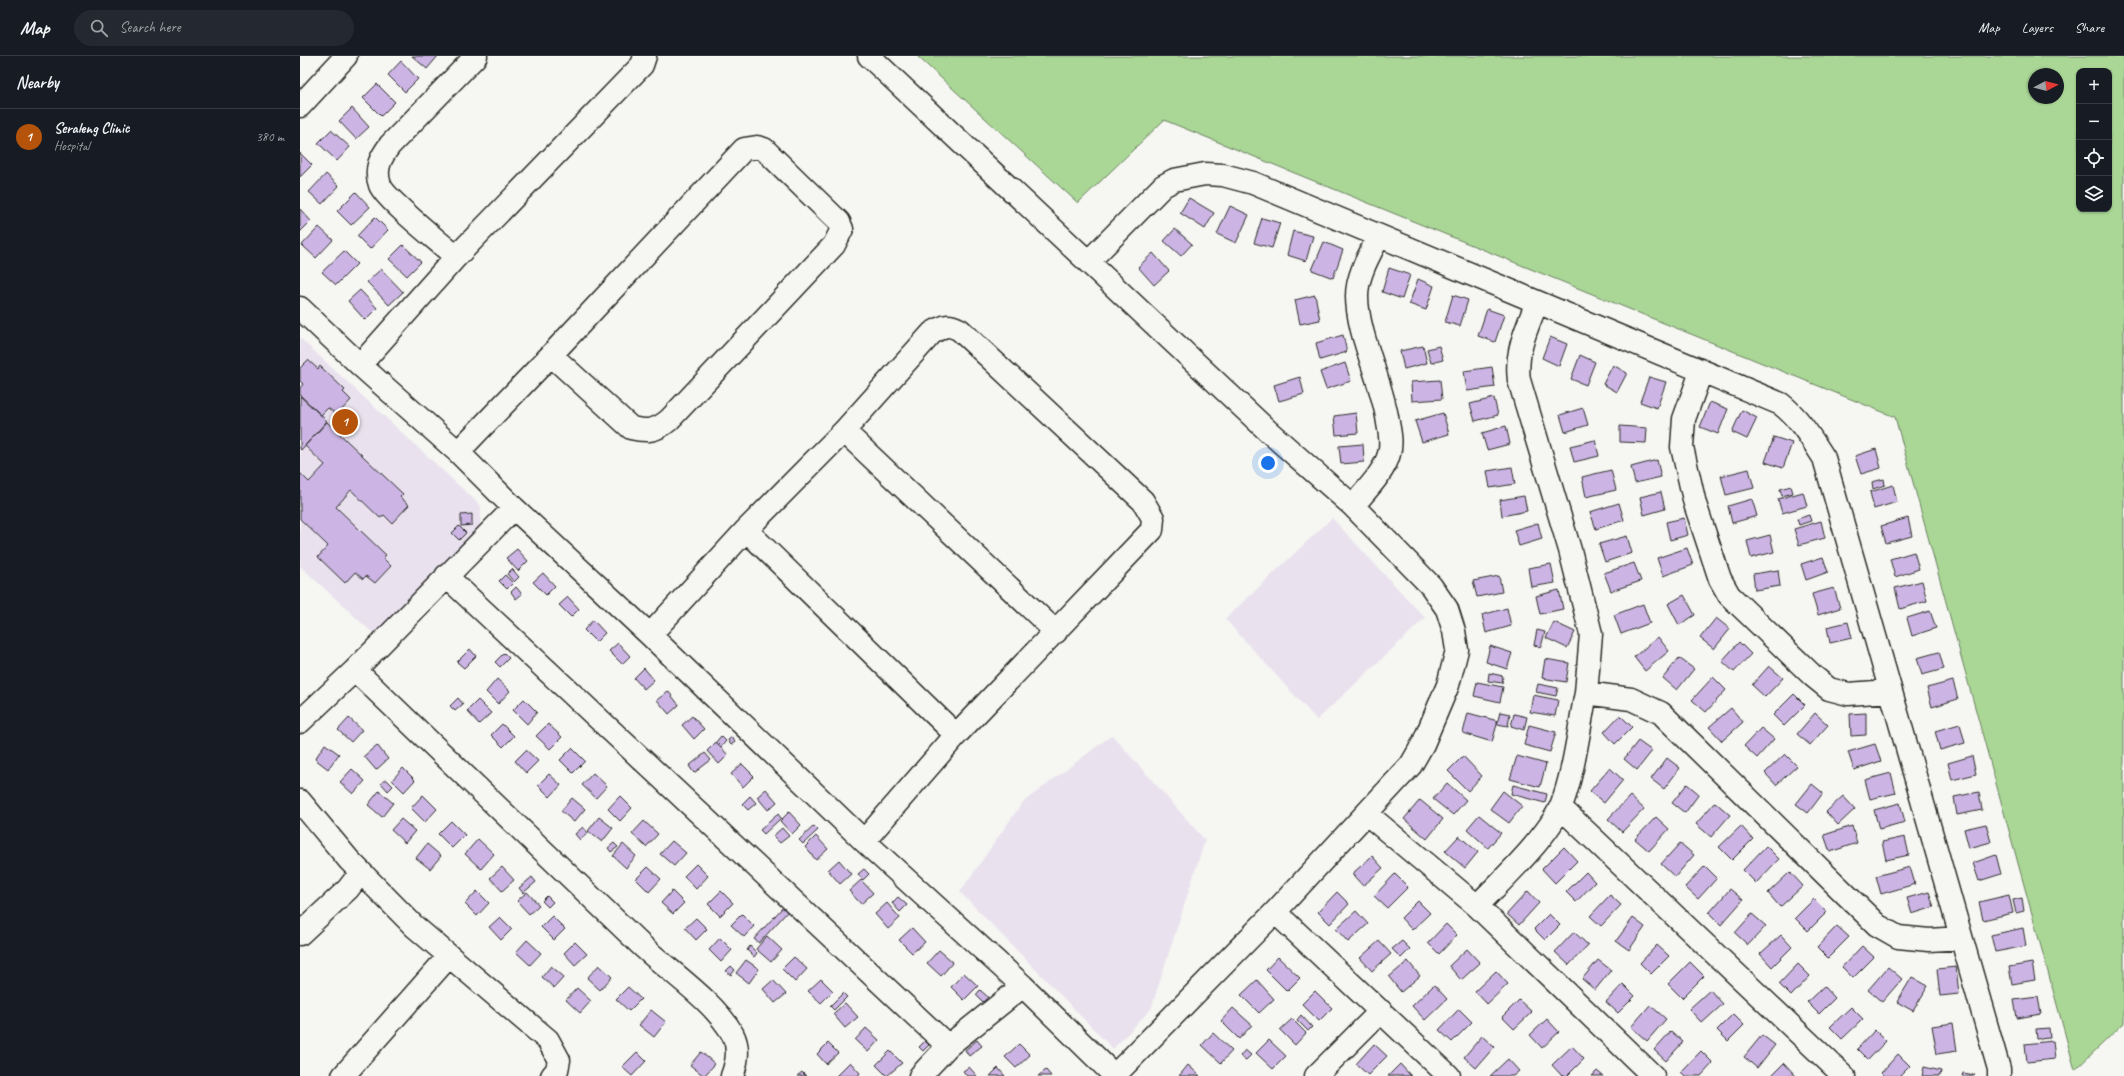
<!DOCTYPE html>
<meta charset="utf-8">
<style>
body{margin:0;font-family:Caveat,sans-serif;background:#242831;color:#f1f3f6}
.controls{position:absolute;right:12px;top:12px;display:grid;overflow:hidden;border-radius:8px;box-shadow:0 1px 3px #0004}
.controls button{width:36px;height:36px;display:grid;place-items:center;padding:0;border:0;border-bottom:1px solid #363941;background:#171b24;color:#f1f3f6;font:20px sans-serif}
.compass{position:absolute;left:1728px;top:12px;width:36px;height:36px;border-radius:50%;background:#171b24;box-shadow:0 1px 3px #0004;rotate:83deg}
.you{position:absolute;left:968px;top:407px;width:14px;height:14px;margin:-10px;border:3px solid #fff;border-radius:50%;background:#1a73e8;box-shadow:0 0 0 6px #1a73e833}
.badge{display:grid;place-items:center;width:26px;height:26px;border-radius:50%;background:#b45309;color:#fff;font-size:13px;font-weight:700}
.pin{position:absolute;translate:-50% -50%;border:2px solid #fff;box-shadow:0 1px 4px #0006}
.list{margin:0;padding:0;list-style:none}
h2{display:flex;justify-content:space-between;align-items:center;height:52px;margin:0;padding:0 16px;font-size:17px}
h2 small{font-size:13px;font-weight:400;color:#9ea1a6}
.list li{display:grid;grid-template-columns:26px 1fr auto;gap:12px;align-items:center;box-sizing:border-box;height:56px;padding:0 16px;border-top:1px solid #363941}
.list b{display:block;font-size:15px;white-space:nowrap}
.list p{margin:0;font-size:13px;white-space:nowrap;color:#9ea1a6}
.list em{font-size:13px;font-style:normal;color:#9ea1a6}
.icon{flex:none;width:22px;height:22px;fill:none;stroke:currentColor;stroke-width:2;stroke-linecap:round;stroke-linejoin:round}
.map{position:relative;flex:none;width:1824px;height:1020px;overflow:hidden}
header{display:flex;align-items:center;gap:24px;box-sizing:border-box;height:56px;padding:0 20px;background:#171b24;border-bottom:1px solid #363941}
header strong{font-size:19px}
nav{display:flex;gap:22px;margin-inline-start:auto;font-size:14px}
.search{width:280px;height:36px;background:#242831;display:flex;align-items:center;gap:10px;box-sizing:border-box;padding:0 14px;border-radius:22px;color:#9ea1a6;font-size:15px}
main{display:flex}
aside{flex:1;background:#171b24}
.map>svg:first-child{display:block}
.built{fill:#e9e2ee}
.green{fill:#aad796;stroke:#6a8160;fill-rule:evenodd}
.building{fill:#ccb5e4;stroke:#2b2b2b}
.lines{fill:none;stroke-linecap:round;stroke-linejoin:round}
.minor-casing{stroke:#2b2b2b;stroke-width:25}
.minor{stroke:#f6f6f2;stroke-width:22}
</style>
<header>
<strong>Map</strong>
<div class="search"><svg class="icon" aria-label="search" viewBox="0 0 24 24"><circle cx="10" cy="10" r="6"/><path d="M15 15l6 6"/></svg>Search here</div>
<nav><a>Map</a><a>Layers</a><a>Share</a></nav>
</header>
<main>
<aside>
<h2>Nearby<small></small></h2>
<ul class="list">
<li><span class="badge">1</span><div><b>Seraleng Clinic</b><p>Hospital</p></div><em>380 m</em></li>
</ul>
</aside>
<div class="map">
<svg width="1824" height="1020" viewBox="0 0 1824 1020">
<rect width="100%" height="100%" fill="#f6f6f2"/>
<filter id="ink" filterUnits="userSpaceOnUse"><feTurbulence type="fractalNoise" baseFrequency=".025" numOctaves="2"/><feDisplacementMap in="SourceGraphic" scale="8" xChannelSelector="R" yChannelSelector="G"/><feConvolveMatrix kernelMatrix="1 2 1 2 8 2 1 2 1" color-interpolation-filters="sRGB"/></filter>
<g filter="url(#ink)">
<path class="built" d="M0 282 181 450 180 474 77 581 0 510Z
M1032 462 1125 562 1017 664 925 563Z
M812 679 905 784 851 953 813 993 660 836 722 747Z"/>
<path class="green" d="M617 0H1824V967L1775 1014 1595 361 864 64 778 147ZM1779 15H1809V153H1779ZM1734 18H1758V42H1734Z"/>
<path class="building" d="M112 0H138L127 13Z
M101 5 118 23 105 36 88 19Z
M77 28 95 46 81 60 63 42Z
M52 52 69 71 56 83 39 65Z
M31 74 50 91 37 105 18 87Z
M0 97 12 109 0 121Z
M26 118 39 130 22 148 9 136Z
M56 136 70 151 51 169 37 155Z
M889 142 914 157 905 173 880 157Z
M930 150 949 159 936 187 917 178Z
M0 153 11 165 0 176Z
M75 161 88 174 70 193 57 180Z
M962 162 980 167 972 192 954 187Z
M19 171 33 184 16 202 2 189Z
M875 173 892 188 881 200 864 185Z
M993 175 1013 180 1006 205 987 199Z
M1024 186 1043 194 1033 222 1012 214Z
M103 189 121 206 107 220 89 203Z
M44 195 57 208 36 229 22 216Z
M853 197 869 215 854 229 838 211Z
M1089 212 1110 219 1102 243 1082 236Z
M81 213 103 236 89 249 67 226Z
M1118 223 1134 230 1126 254 1109 248Z
M60 234 77 252 65 264 48 245Z
M1015 239 1020 264 1000 268 995 244Z
M1153 239 1168 244 1160 270 1145 266Z
M1187 253 1204 259 1195 286 1178 280Z
M1043 279 1047 296 1020 304 1016 287Z
M1250 281 1267 288 1259 310 1242 302Z
M1123 290 1127 307 1104 313 1100 295Z
M1139 290 1143 304 1131 307 1127 293Z
M1280 299 1295 306 1286 329 1271 323Z
M8 304 18 313 20 310 45 334 43 336 51 344 37 359 28 352 21 359 0 339V332L3 328 0 325V312Z
M1045 307 1051 325 1026 333 1020 316Z
M1313 309 1327 317 1317 336 1303 328Z
M1192 311 1195 331 1167 335 1164 315Z
M1000 321 1004 338 979 345 974 329Z
M1349 321 1366 326 1357 352 1340 346Z
M1140 324 1142 343 1112 345 1111 326Z
M0 340 27 365 1 394 0 393Z
M1194 342 1198 359 1175 365 1170 348Z
M1410 346 1428 353 1418 378 1400 371Z
M1283 352 1288 369 1265 376 1260 359Z
M1442 354 1457 362 1447 383 1432 376Z
M1056 357 1058 377 1036 379 1034 360Z
M1143 357 1149 378 1122 386 1115 365Z
M27 366 103 438 100 441 109 449 92 467 84 459 80 462 51 434 36 451 86 499 83 502 91 510 75 527 66 520 63 523 55 516 45 527 18 501 28 490 0 463V417L9 426 25 409 5 390Z
M1206 370 1210 388 1187 394 1182 377Z
M1320 370 1347 372 1346 387 1320 386Z
M1474 381 1492 387 1483 412 1465 406Z
M1295 384 1299 400 1274 406 1270 390Z
M1063 388 1064 406 1041 408 1039 390Z
M1576 393 1581 412 1561 418 1555 400Z
M1357 404 1361 421 1335 427 1331 411Z
M1212 411 1215 428 1190 432 1187 415Z
M1449 413 1454 432 1426 439 1421 420Z
M1311 414 1316 434 1286 441 1282 421Z
M1584 423 1585 429 1573 433 1572 426Z
M1593 429 1597 446 1574 453 1570 436Z
M1491 430 1493 437 1482 440 1480 433Z
M1361 436 1365 453 1344 459 1340 441Z
M1503 436 1507 450 1482 457 1478 443Z
M1224 440 1227 455 1202 460 1200 444Z
M1452 443 1457 460 1432 467 1428 450Z
M1319 447 1324 464 1296 473 1290 456Z
M172 458V469L161 470V459Z
M1509 459 1511 465 1499 469 1497 463Z
M1384 462 1388 479 1370 484 1366 466Z
M1608 462 1612 480 1586 487 1581 470Z
M1521 465 1525 482 1499 489 1494 473Z
M1238 467 1242 483 1219 490 1214 474Z
M159 470 166 477 159 484 152 477Z
M1470 479 1474 496 1451 502 1447 485Z
M1327 480 1332 497 1305 506 1299 488Z
M1387 492 1393 509 1363 520 1357 502Z
M217 493 228 505 218 515 206 502Z
M1614 496 1619 513 1595 521 1590 503Z
M1523 501 1528 516 1506 524 1501 508Z
M1334 507 1341 525 1311 535 1304 517Z
M1251 508 1255 527 1231 531 1228 512Z
M212 513 219 521 214 526 207 518Z
M1478 514 1480 530 1455 534 1453 518Z
M243 517 255 530 246 539 233 526Z
M205 519 213 527 207 533 199 525Z
M1199 520 1202 536 1177 541 1173 525Z
M1622 525 1627 545 1600 553 1595 532Z
M216 531 222 538 216 543 211 536Z
M1534 532 1540 552 1518 559 1512 538Z
M1259 534 1263 553 1240 558 1236 540Z
M1384 539 1395 559 1379 569 1368 548Z
M268 541 279 553 271 561 259 549Z
M1343 548 1350 567 1321 578 1314 559Z
M1207 552 1211 570 1186 577 1182 559Z
M1630 555 1636 572 1612 580 1607 562Z
M1416 562 1430 573 1414 593 1400 582Z
M293 564 305 577 296 586 284 574Z
M1254 566 1275 576 1267 592 1246 582Z
M1548 566 1552 582 1530 587 1527 571Z
M1237 574 1245 576 1241 591 1234 589Z
M1358 581 1369 595 1345 615 1334 601Z
M1439 586 1451 598 1434 616 1422 605Z
M318 587 330 600 322 608 309 595Z
M1190 590 1212 597 1207 613 1186 606Z
M170 593 176 600 164 612 157 606Z
M1639 596 1644 613 1622 619 1617 602Z
M204 597 209 602 200 611 195 606Z
M1379 602 1394 613 1377 634 1363 622Z
M1245 603 1269 607 1266 626 1242 622Z
M1469 610 1483 622 1465 641 1452 629Z
M344 612 354 624 344 633 334 622Z
M1189 617 1203 620 1202 627 1188 625Z
M1413 621 1426 634 1406 656 1392 644Z
M197 623 210 635 198 648 186 636Z
M1653 625 1658 643 1632 651 1627 632Z
M1177 626 1203 631 1200 646 1174 640Z
M1238 628 1258 632 1256 640 1236 636Z
M368 635 379 649 369 658 357 644Z
M1494 638 1505 649 1484 670 1473 659Z
M1233 639 1258 644 1255 660 1230 656Z
M158 642 163 648 155 655 150 650Z
M224 643 237 656 227 668 213 654Z
M178 644 191 657 179 668 167 655Z
M1431 652 1443 666 1422 685 1409 671Z
M1200 656 1210 658 1208 670 1197 668Z
M1168 657 1198 665 1192 686 1163 677Z
M1515 657 1528 669 1510 689 1497 678Z
M1566 657V679L1551 680 1550 658Z
M1214 658 1227 661 1224 674 1211 670Z
M1320 659 1332 671 1315 688 1304 676Z
M392 660 404 673 394 683 382 669Z
M49 662 62 674 51 686 38 674Z
M202 668 214 680 203 691 191 679Z
M248 668 262 681 250 693 236 680Z
M1660 668 1665 687 1640 694 1635 675Z
M1229 669 1256 676 1250 696 1224 689Z
M1461 672 1474 683 1457 702 1444 690Z
M421 680 426 685 421 691 416 686Z
M432 681 435 686 431 689 428 684Z
M1338 685 1352 695 1337 714 1324 703Z
M416 686 428 699 419 708 407 695Z
M25 688 39 698 28 713 15 703Z
M1575 688 1581 705 1554 714 1548 696Z
M77 689 88 703 76 714 64 700Z
M272 692 285 705 273 717 260 704Z
M226 694 238 705 226 717 215 705Z
M405 697 411 704 394 717 389 710Z
M1485 698 1497 710 1476 729 1465 717Z
M1163 700 1182 720 1168 735 1148 715Z
M1217 700 1246 708 1240 731 1210 723Z
M1672 700 1676 718 1652 724 1648 707Z
M1367 702 1380 712 1364 733 1351 723Z
M442 708 454 720 443 731 431 718Z
M103 712 115 724 104 736 92 724Z
M1310 712 1323 724 1304 747 1290 735Z
M52 713 65 725 53 738 40 726Z
M293 717 307 730 296 742 282 729Z
M1591 717 1596 737 1570 743 1565 724Z
M249 718 261 729 250 741 238 729Z
M86 723 93 730 88 735 81 727Z
M1147 727 1166 744 1153 759 1133 743Z
M1387 728 1399 738 1385 757 1372 747Z
M1512 728 1523 737 1508 757 1496 748Z
M1213 729 1247 738 1245 747 1211 738Z
M466 733 477 746 468 754 457 741Z
M79 735 93 747 82 761 68 749Z
M1203 735 1222 750 1209 767 1190 753Z
M1679 736 1682 754 1657 759 1654 741Z
M123 739 137 753 125 766 111 752Z
M320 740 332 752 320 765 308 753Z
M450 740 456 747 448 754 442 748Z
M1330 740 1344 753 1322 776 1308 763Z
M1543 740 1555 753 1538 769 1526 756Z
M272 742 285 753 274 766 261 755Z
M1120 744 1143 763 1127 783 1104 763Z
M1415 746 1430 759 1411 781 1396 768Z
M1600 747 1605 766 1579 773 1574 754Z
M489 756 501 769 492 778 480 765Z
M478 758 481 762 464 778 460 774Z
M1179 759 1201 777 1188 792 1167 773Z
M299 761 313 772 302 786 288 775Z
M1356 761 1369 773 1349 795 1335 783Z
M101 763 115 775 105 787 91 774Z
M151 765 165 779 152 792 138 778Z
M344 765 358 778 346 791 332 778Z
M1686 768 1691 786 1669 792 1664 773Z
M514 770 518 774 503 788 499 784Z
M1441 770 1453 783 1432 804 1419 791Z
M1552 770 1557 787 1530 796 1524 779Z
M283 771 288 777 280 784 275 778Z
M482 772 489 780 480 787 473 780Z
M516 780 528 793 516 804 505 791Z
M1159 780 1178 796 1165 812 1145 795Z
M1605 781 1609 799 1586 804 1582 786Z
M178 783 194 798 181 813 165 798Z
M372 785 386 797 374 810 360 798Z
M314 787 318 791 311 796 308 792Z
M1380 787 1394 799 1375 821 1361 808Z
M127 788 141 800 130 813 116 802Z
M323 788 336 800 326 812 313 800Z
M1466 790 1479 803 1456 827 1443 814Z
M1264 791 1277 805 1255 827 1242 813Z
M1696 799 1701 818 1679 825 1673 807Z
M1072 800 1083 812 1063 830 1052 818Z
M539 804 551 818 540 828 528 814Z
M396 808 408 820 396 833 384 820Z
M1405 810 1417 822 1398 843 1385 831Z
M202 811 214 824 202 835 190 822Z
M348 811 361 823 349 836 336 823Z
M1610 811 1615 828 1581 838 1576 820Z
M564 813 569 818 563 824 558 818Z
M1286 816 1295 826 1276 846 1266 836Z
M1490 816 1503 830 1480 851 1468 837Z
M1095 818 1108 831 1087 852 1074 840Z
M232 821 236 826 223 837 219 832Z
M561 824 573 837 561 848 549 835Z
M1430 833 1443 844 1421 869 1409 857Z
M177 835 189 847 177 860 165 848Z
M372 835 384 847 373 858 361 847Z
M421 835 433 847 420 860 408 848Z
M1228 835 1239 847 1219 869 1207 858Z
M227 836 239 849 229 858 217 845Z
M1037 836 1049 848 1030 868 1018 856Z
M1629 836 1634 851 1612 858 1607 842Z
M1310 839 1321 849 1301 870 1290 860Z
M1709 839 1713 857 1683 864 1679 846Z
M247 840 253 846 248 851 242 845Z
M598 841 607 849 600 856 592 847Z
M1722 842 1724 855 1716 857 1713 844Z
M1514 843 1527 856 1508 875 1495 862Z
M1118 845 1130 857 1112 874 1101 862Z
M587 847 600 862 588 873 575 858Z
M484 850 489 854 459 887 454 883Z
M1056 855 1068 868 1048 886 1036 873Z
M442 858 454 870 444 881 431 869Z
M1249 858 1260 869 1245 884 1234 873Z
M1452 858 1466 870 1448 889 1435 877Z
M252 860 265 873 254 884 241 871Z
M200 861 212 873 201 884 189 871Z
M396 862 407 873 396 884 385 872Z
M1333 862 1345 871 1329 894 1316 885Z
M1146 868 1157 879 1139 898 1128 887Z
M1537 870 1549 881 1528 902 1517 891Z
M612 872 625 886 612 897 599 884Z
M1723 872 1726 890 1695 896 1691 879Z
M1274 876 1288 889 1269 909 1255 896Z
M1481 879 1492 891 1472 911 1460 898Z
M467 880 482 894 471 906 456 893Z
M420 882 432 894 421 906 409 894Z
M227 884 241 897 230 909 216 896Z
M1079 885 1091 898 1072 915 1060 902Z
M1102 885 1110 893 1101 902 1092 893Z
M275 886 287 898 275 909 264 897Z
M1357 889 1369 900 1351 918 1340 907Z
M450 890 457 897 454 901 447 894Z
M1562 890 1574 901 1553 922 1542 911Z
M1167 893 1180 907 1161 924 1149 910Z
M639 894 653 906 641 920 627 907Z
M494 901 507 913 495 926 482 913Z
M978 901 1000 922 987 935 966 914Z
M446 904 459 913 449 927 436 917Z
M1298 904 1311 914 1295 934 1282 923Z
M1108 905 1120 920 1101 936 1089 921Z
M1390 906 1404 920 1382 942 1368 928Z
M1732 907 1735 924 1712 928 1709 911Z
M1498 908 1510 920 1491 940 1479 928Z
M299 909 312 921 300 934 287 922Z
M251 910 264 921 254 932 242 921Z
M431 910 435 914 431 919 426 915Z
M1588 911 1602 923 1582 946 1568 934Z
M1656 911 1659 938 1640 940 1637 913Z
M1196 915 1208 928 1187 948 1175 935Z
M664 917 678 930 664 944 651 931Z
M1612 921 1628 930 1613 955 1597 946Z
M521 923 533 935 521 947 508 935Z
M473 924 486 938 475 947 463 933Z
M957 924 974 943 959 957 941 939Z
M1323 928 1335 940 1318 957 1306 946Z
M1134 929 1147 943 1125 964 1112 950Z
M1524 930 1535 942 1519 958 1507 946Z
M328 931 341 943 329 955 316 943Z
M277 932 291 945 280 957 266 944Z
M680 934 688 941 683 946 676 939Z
M1410 934 1423 948 1402 967 1389 953Z
M1015 935 1032 952 1019 965 1002 948Z
M543 937 547 941 534 954 530 950Z
M1738 941 1741 958 1717 962 1714 944Z
M1219 944 1232 956 1214 973 1202 961Z
M545 947 558 961 545 972 533 958Z
M1350 949 1366 963 1347 985 1331 971Z
M1551 951 1563 963 1542 983 1530 971Z
M933 952 952 969 939 983 921 965Z
M1159 953 1172 966 1152 986 1139 974Z
M351 954 366 966 354 981 339 969Z
M1433 958 1444 969 1428 985 1417 974Z
M1001 959 1012 971 1008 975 997 964Z
M992 963 1006 977 995 989 980 974Z
M1247 963 1259 976 1242 992 1230 979Z
M1653 967 1657 995 1637 998 1632 970Z
M566 972 579 984 568 996 555 984Z
M1749 972 1750 982 1737 983 1736 973Z
M1575 974 1586 985 1568 1004 1557 993Z
M1371 975 1383 986 1366 1005 1354 994Z
M913 977 932 995 921 1007 902 989Z
M1462 979 1475 989 1457 1012 1444 1001Z
M1182 980 1194 991 1176 1012 1164 1001Z
M677 984 682 990 669 1000 665 994Z
M969 984 986 1000 973 1013 956 997Z
M625 985 629 989 623 995 619 991Z
M1753 985 1755 1003 1727 1006 1725 988Z
M528 987 538 997 526 1008 517 998Z
M719 988 730 999 716 1012 705 1001Z
M1074 988 1087 1000 1068 1019 1056 1008Z
M1272 990 1284 1003 1267 1020H1262L1252 1009Z
M945 994 951 999 946 1004 940 1000Z
M590 995 602 1007 587 1020 576 1009Z
M1401 995 1413 1007 1401 1020H1385L1381 1016Z
M337 996 346 1005 332 1020 322 1011Z
M401 996 415 1008 404 1020 390 1009Z
M1598 998 1610 1010 1600 1020H1584L1581 1017Z
M1208 1003 1219 1015 1213 1020H1190Z
M550 1006 560 1017 558 1020H536Z
M1484 1007 1495 1019 1494 1020H1471Z
M1100 1008 1111 1020H1088Z
M888 1009 900 1020H879Z
M669 1011 677 1020H667L663 1015Z
M1624 1011 1641 1015 1640 1020H1622Z
M698 1012 705 1020H690Z
M746 1014 751 1020H738Z
M1297 1015 1303 1020H1292Z
M502 1016 506 1020H497Z
M1663 1017 1675 1019 1674 1020H1662Z"/>
<g class="lines">
<defs>
<path id="minor" d="M569 0 968 375 1053 450 1131 530 1147 553 1154 575 1157 594 1148 629 1123 688 1111 709 975 856 814 1020
M0 50 46 0
M156 201C142 188 85 143 80 129 74 113 81 101 90 89L176 0
M789 205 863 130 874 124 905 118 923 119 953 127 1481 348C1500 363 1511 382 1524 402L1699 1013V1020
M1237 246C1227 272 1215 296 1219 324L1270 494 1291 578 1286 637
M0 252 60 309 158 396 214 452 350 579 564 785 723 930 815 1020
M60 309 156 201 342 9 345 0
M1401 316 1384 363 1382 391 1395 448 1420 523 1429 539 1513 620 1529 633 1548 638 1590 635
M544 375 756 576
M158 396 251 299 444 93 457 91 464 93 539 166 542 173 534 189 369 364C356 375 347 376 331 372L251 299
M1053 450C1065 435 1084 417 1089 398 1092 388 1090 377 1088 367 1083 327 1057 279 1057 240 1057 219 1070 198 1079 180
M446 474 656 679
M146 520 648 990
M350 579 446 474 544 375 632 277C644 270 647 267 660 274L843 445 853 462 852 474 656 679 564 785
M55 614C150 705 244 796 339 887 367 914 416 946 433 979 440 993 437 1007 432 1020
M0 666 55 614 214 452
M0 745 49 804 114 870 248 984 259 1004 257 1014 252 1020
M1260 751 1544 1020
M1067 758 1177 850 1353 1020
M1177 850C1202 824 1247 782 1261 750 1274 717 1279 672 1286 637L1331 643 1361 657 1577 869 1598 881 1629 884 1661 882
M975 856 1149 1020
M0 878 48 833 61 816
M43 1020 149 900
M620 1020 648 990 723 930
M1016 1020 1081 955"/>
</defs>
<use href="#minor" class="minor-casing"/>
<use href="#minor" class="minor"/>
</g>
</g>
</svg>
<div class="controls">
<button>+</button>
<button>−</button>
<button><svg class="icon" aria-label="locate" viewBox="0 0 24 24"><circle cx="12" cy="12" r="6"/><path d="M12 2v4M12 18v4M2 12h4M18 12h4"/></svg></button>
<button><svg class="icon" aria-label="layers" viewBox="0 0 24 24"><path d="M12 4l9 5-9 5-9-5zM3 14l9 5 9-5"/></svg></button>
</div>
<svg class="compass" viewBox="-18 -18 36 36"><path d="M0-13l5 13h-10z" fill="#e53935"/><path d="M0 13l5-13h-10z" fill="#9ea1a6"/></svg>
<div class="you"></div>
<div class="pin badge" style="left:45px;top:366px">1</div>
</div>
</main>
